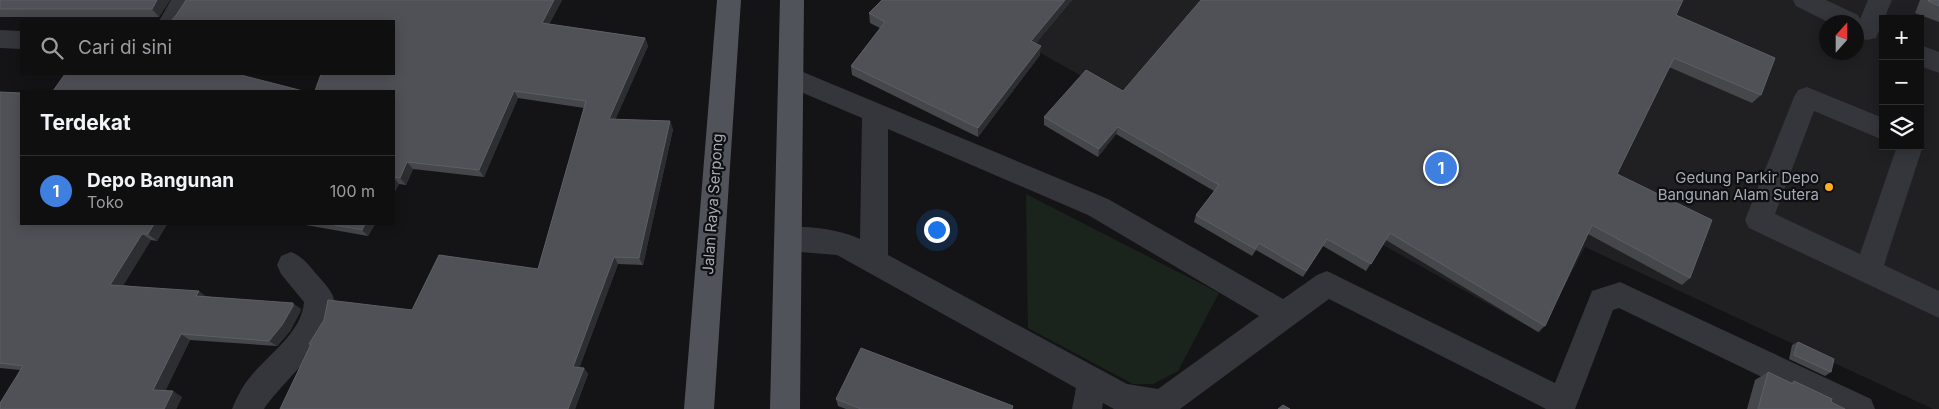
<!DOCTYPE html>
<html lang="id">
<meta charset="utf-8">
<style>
body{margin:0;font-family:Inter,sans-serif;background:#181819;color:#f1f3f6}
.controls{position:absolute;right:15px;top:15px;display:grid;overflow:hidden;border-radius:0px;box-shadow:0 2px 12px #0003}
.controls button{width:45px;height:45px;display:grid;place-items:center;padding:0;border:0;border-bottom:1px solid #2f2f30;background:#0f0f10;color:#f1f3f6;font:25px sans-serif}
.compass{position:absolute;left:1819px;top:15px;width:45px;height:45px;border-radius:50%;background:#0f0f10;box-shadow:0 2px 12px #0003;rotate:21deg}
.you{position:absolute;left:936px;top:229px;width:18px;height:18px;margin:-12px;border:4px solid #fff;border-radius:50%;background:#1a73e8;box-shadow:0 0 0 8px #1a73e833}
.badge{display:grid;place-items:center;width:32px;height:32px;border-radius:50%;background:#db2777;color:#fff;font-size:16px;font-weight:700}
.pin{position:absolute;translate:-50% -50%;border:2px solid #fff;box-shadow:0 1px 5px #0006}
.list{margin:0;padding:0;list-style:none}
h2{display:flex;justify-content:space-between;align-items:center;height:65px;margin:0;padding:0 20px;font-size:21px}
h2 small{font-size:16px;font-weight:400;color:#9b9c9f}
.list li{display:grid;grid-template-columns:32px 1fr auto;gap:15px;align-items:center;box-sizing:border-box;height:70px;padding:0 20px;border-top:1px solid #2f2f30}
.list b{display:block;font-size:19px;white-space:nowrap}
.list p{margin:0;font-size:16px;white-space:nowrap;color:#9b9c9f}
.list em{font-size:16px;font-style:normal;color:#9b9c9f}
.icon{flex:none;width:28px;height:28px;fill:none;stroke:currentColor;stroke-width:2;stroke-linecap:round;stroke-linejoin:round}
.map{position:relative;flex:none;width:1939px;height:409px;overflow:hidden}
.search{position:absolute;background:#0f0f10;box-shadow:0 2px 12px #0003;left:20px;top:20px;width:375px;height:55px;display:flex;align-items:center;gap:12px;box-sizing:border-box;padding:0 18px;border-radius:0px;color:#9b9c9f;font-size:19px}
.panel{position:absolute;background:#0f0f10;box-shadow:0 2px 12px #0003;left:20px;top:90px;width:375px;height:135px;border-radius:0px}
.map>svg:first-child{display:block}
.built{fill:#202023;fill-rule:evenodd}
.green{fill:#1b241c}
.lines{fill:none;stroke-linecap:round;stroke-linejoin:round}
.minor{fill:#34363b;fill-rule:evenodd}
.major{fill:#50535a;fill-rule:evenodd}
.wall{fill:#45474b}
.shaded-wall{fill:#2d2e31}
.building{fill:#4f5157;stroke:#5d5f66}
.poi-dot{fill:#ffae22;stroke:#0f0f11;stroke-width:2}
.labels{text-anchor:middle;stroke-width:4.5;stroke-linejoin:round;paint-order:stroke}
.poi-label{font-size:15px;fill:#a4abb7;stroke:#0f0f11;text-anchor:end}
.street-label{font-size:15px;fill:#a4abb7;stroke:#0f0f11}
</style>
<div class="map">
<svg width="1939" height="409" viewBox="0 0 1939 409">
<rect width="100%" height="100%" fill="#141416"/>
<path class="built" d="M946 0H1939V409H1933L1585 247 1540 333ZM1883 19H1920V146H1883ZM1826 22H1856V52H1826Z"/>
<path class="green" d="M1026 194 1219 293 1178 371 1153 384H1133L1028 328Z"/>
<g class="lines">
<path class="minor" d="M171 0H196L183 21H159Z
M1793 0H1826L1858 15 1860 19 1868 0H1892L1876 38 1867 40 1858 38 1856 22H1828L1796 6Z
M0 30 21 31V49L0 48Z
M1920 45 1939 52V73L1920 66Z
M791 67 1108 199 1283 299 1317 275 1327 271 1555 383 1592 291 1620 282 1871 399 1875 409H1828L1619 308 1613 310 1575 409H1546L1329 299 1180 409H1114L1103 403 1102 409H1072L1076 388 837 255 788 251 778 248 774 239 778 230C799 223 840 229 860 239L862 118 782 84 778 77 782 70ZM888 129 1088 215 1259 316 1158 389 1127 384 888 255Z
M1807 87 1883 118V140L1814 111 1775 214 1860 254 1897 146H1920V140L1923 146 1884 265 1939 291V318L1749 228 1745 220 1794 97 1798 90Z
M291 252C304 257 310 267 319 277 324 283 330 289 333 296 344 332 282 381 264 409H232C237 397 243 385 251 376 270 353 302 332 304 302L281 274 277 265 281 256Z"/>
<path class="major" d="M717 0H741L714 409H684Z
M780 0H804L800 409H770Z"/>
</g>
<path class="wall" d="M0 0H170L159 17H0Z
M562 0 549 24 645 38 648 46 615 120 673 129 643 265 618 264 579 368H584L588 374 575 409H280L310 345 309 344 538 269 584 108 518 98 484 177 413 169 406 185 399 184 394 193V21L177 14Z
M882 0H1072L1036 43 1040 55 978 137 852 75 851 66 880 28 870 23 869 13Z
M1920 0H1939V22L1915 13Z
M1676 15 1761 95 1752 103 1669 67 1617 174 1690 278 1682 285 1588 234 1545 326 1538 332 1386 240 1366 271 1323 246 1303 277 1256 250 1252 256 1194 222 1196 215 1214 191 1116 134 1098 157 1044 125V117L1123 91Z
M0 92 21 224H167L157 241 151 240 123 285 301 309 300 312 290 331 277 346 190 340 165 391 182 397 176 409H0L20 370 0 368Z
M300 224H375L368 236Z
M1798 342 1831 372 1825 376 1789 359 1792 345Z
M1768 372 1790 383 1794 381 1831 402 1845 409H1747L1755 380Z
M836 399 1013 409H846L838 406Z"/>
<path class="shaded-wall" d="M157 0H170L159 17 152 9Z
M554 0H562L546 31 542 23Z
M1065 0H1072L1030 50 1031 41Z
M645 38 648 46 612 127 609 119Z
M1041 46 1040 55 978 137V128Z
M514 91 518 98 484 177 479 170Z
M670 121 673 129 643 265 639 258Z
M1118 127 1116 134 1098 157 1099 149Z
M407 162 413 169 406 185 400 178Z
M394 178 399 184 394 193Z
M154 224H167L157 241 148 234Z
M365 224H375L368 236 362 230Z
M142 234 151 240 120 291 110 285Z
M614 257 618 264 578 372 573 367Z
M199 291 207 297 196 296Z
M293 303 301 309 300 312 290 331 277 346 269 341Z
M181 334 190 340 163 396 153 390Z
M584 368 588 374 575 409H568Z
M173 391 182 397 176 409H164Z"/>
<path class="building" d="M0 0H157L152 9H0Z
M186 0H554L542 23 645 38 609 119 670 121 639 258 614 257 573 367 584 368 568 409H280L311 344H309L324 320 328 300 412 310 439 255 538 269 586 101 514 91 479 170 407 162 400 178 394 177V91H315L321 74H394V21H171L177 14Z
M882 0H1065L1031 41 1041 46 978 128 851 66 885 22 869 13Z
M1201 0H1683L1676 15 1775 58 1761 95 1674 58 1617 174 1712 220 1690 278 1592 225 1545 326 1390 233 1371 264 1327 239 1306 271 1259 243 1255 249 1196 215 1219 185 1118 127 1099 149 1044 117 1086 70 1123 91Z
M1929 0H1939V6L1928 1Z
M65 74H237L303 91H53Z
M0 92 21 93V224H154L148 234H142L110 285 199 291 196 296 293 303V306L282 325 269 341 181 334 153 390 173 391 164 409H0V403L23 366 0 363Z
M330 224H365L362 230Z
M1798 342 1834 359 1831 372 1794 355Z
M861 348 1013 406 1012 409H861L836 399Z
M1768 372 1793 384 1794 381 1832 399 1831 402 1845 409H1758Z
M1283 405 1290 409H1278Z"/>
<circle class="poi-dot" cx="1829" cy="187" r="5"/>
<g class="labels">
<g class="poi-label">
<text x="1819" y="183">Gedung Parkir Depo<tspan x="1819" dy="17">Bangunan Alam Sutera</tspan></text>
</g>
<g class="street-label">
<text transform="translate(713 204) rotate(-86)" y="5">Jalan Raya Serpong</text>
</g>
</g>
</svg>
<div class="controls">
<button>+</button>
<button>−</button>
<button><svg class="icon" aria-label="layers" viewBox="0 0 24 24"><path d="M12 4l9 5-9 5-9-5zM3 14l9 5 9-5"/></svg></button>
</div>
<svg class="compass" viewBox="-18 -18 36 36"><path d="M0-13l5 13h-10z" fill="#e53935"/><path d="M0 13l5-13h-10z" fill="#9b9c9f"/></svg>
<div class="you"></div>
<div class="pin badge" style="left:1441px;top:168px;background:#3f7fe0">1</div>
<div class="search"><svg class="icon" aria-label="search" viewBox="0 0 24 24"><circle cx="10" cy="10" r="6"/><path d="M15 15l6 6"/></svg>Cari di sini</div>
<section class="panel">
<h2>Terdekat<small></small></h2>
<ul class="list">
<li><span class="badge" style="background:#3f7fe0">1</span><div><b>Depo Bangunan</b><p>Toko</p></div><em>100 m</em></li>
</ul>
</section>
</div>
